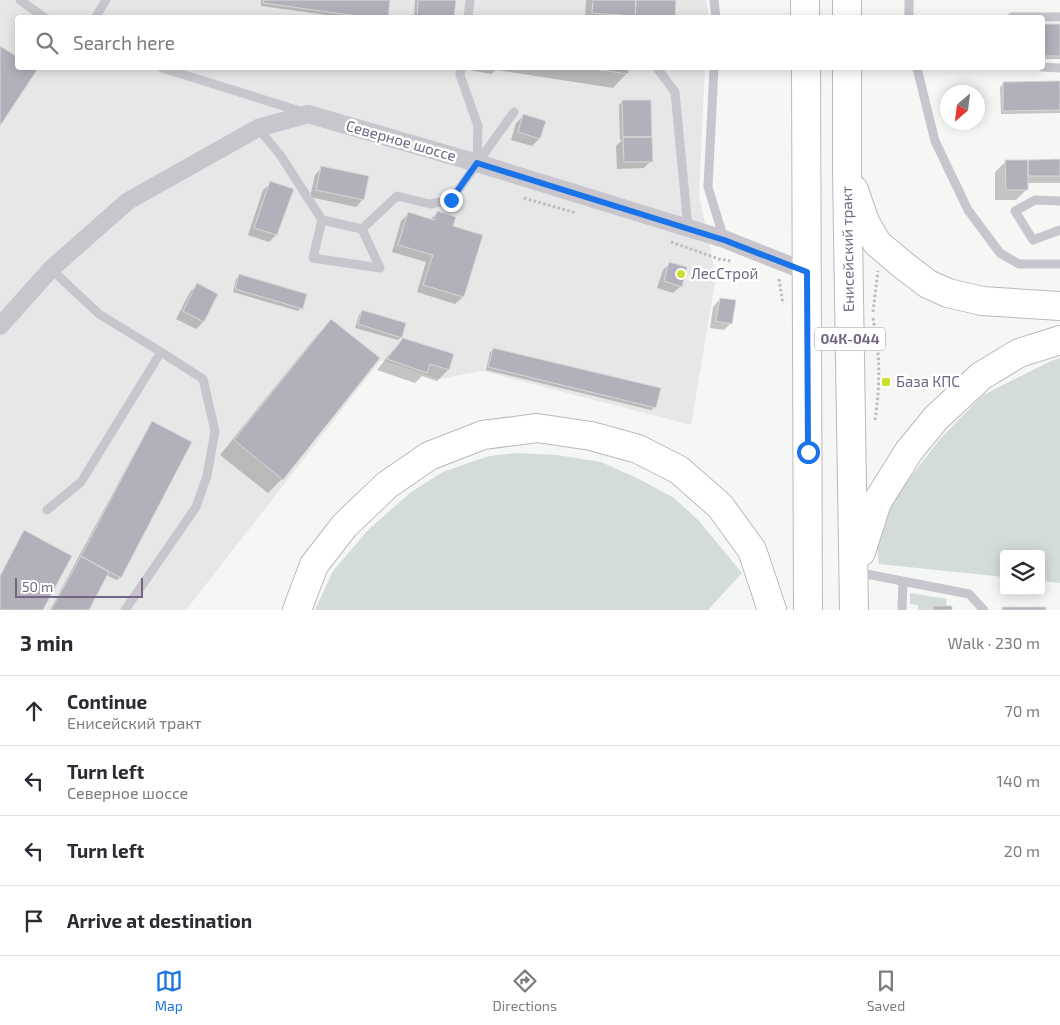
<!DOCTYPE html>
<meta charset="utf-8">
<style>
body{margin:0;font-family:"Exo 2",sans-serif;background:#f7f7f7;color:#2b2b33}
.controls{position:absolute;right:15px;bottom:15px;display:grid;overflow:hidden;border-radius:5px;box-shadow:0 2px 12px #0003}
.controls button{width:45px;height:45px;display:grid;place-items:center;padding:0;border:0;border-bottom:1px solid #e1e1e2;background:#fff;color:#2b2b33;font:25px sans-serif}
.compass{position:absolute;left:940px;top:85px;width:45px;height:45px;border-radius:50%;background:#fff;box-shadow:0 2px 12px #0003;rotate:208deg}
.scale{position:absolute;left:15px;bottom:12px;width:128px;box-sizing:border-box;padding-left:5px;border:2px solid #716785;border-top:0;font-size:14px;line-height:18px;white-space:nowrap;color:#716785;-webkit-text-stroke:4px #fff;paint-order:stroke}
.stop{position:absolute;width:15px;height:15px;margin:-11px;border:4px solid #1a73e8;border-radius:50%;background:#fff}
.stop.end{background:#1a73e8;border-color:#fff;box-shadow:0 1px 5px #0008}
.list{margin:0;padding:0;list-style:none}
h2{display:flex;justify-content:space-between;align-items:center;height:65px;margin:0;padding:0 20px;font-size:21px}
h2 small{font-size:16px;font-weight:400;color:#7c7c81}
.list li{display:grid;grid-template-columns:32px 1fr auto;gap:15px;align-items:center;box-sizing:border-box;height:70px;padding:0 20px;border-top:1px solid #e1e1e2}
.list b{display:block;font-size:19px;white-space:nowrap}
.list p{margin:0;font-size:16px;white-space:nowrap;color:#7c7c81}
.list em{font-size:16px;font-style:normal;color:#7c7c81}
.icon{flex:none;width:28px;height:28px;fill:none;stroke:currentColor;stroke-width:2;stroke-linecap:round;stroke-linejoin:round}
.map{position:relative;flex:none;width:1060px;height:610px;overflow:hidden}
.search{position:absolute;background:#fff;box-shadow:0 2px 12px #0003;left:15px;right:15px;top:15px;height:55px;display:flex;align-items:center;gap:12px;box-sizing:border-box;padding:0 18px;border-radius:5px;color:#7c7c81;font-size:19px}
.sheet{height:345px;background:#fff}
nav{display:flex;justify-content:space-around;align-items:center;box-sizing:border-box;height:70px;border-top:1px solid #e1e1e2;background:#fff;font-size:14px;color:#7c7c81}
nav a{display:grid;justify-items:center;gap:2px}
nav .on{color:#1a73e8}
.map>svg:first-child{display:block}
.built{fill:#e6e8e8}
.green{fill:#d3dcd8}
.shadow{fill:#0003}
.building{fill:#b3b0bc;stroke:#d7d9d7}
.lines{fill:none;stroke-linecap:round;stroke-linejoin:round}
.primary-casing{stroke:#bbb8c0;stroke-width:30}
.path{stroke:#bcbbc0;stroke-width:3;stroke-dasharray:2.5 2.5;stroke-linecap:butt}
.service{stroke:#c8c5cc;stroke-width:9}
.minor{stroke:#c8c5cc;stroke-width:18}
.primary{stroke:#fff;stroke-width:28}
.route{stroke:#1a73e8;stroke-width:6}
.poi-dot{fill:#cae02c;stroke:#fff;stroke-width:2}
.labels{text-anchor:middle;stroke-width:5;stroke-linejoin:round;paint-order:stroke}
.shield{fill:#fff;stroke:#9c95aa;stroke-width:1}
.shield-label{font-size:14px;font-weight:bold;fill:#716785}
.street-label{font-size:15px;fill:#716785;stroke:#fff}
.poi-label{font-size:15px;fill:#716785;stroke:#fff;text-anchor:start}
</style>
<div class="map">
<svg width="1060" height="610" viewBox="0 0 1060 610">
<rect width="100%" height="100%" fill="#f5f7f4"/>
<path class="built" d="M0 0H706L708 11V17L18 18V68H705L699 195 716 277 691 425 482 371 439 379 381 360 186 610H0Z"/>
<path class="green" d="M1060 358V583L1041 581V554H1004V577L879 564 876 540 898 493 940 439 983 395 1051 361Z
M517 453 557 455 601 462 639 479 674 498 699 521 742 573 708 610H315L333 571 369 529 411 492 443 472 471 462 489 456Z
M910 593 947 599 946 606H933V610H918V605L910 604Z"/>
<path class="shadow" d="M261 0H389L387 18H348L261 6Z
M415 0H455L453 18H414Z
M586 0H675L674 18H585Z
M1042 25H1060V59H1042Z
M469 68H628L627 73 613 88 496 70 491 74 469 70Z
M1004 83H1060V113L1001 114 1000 87Z
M622 102 651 161 644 168 617 169 616 146 622 140H620L619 105Z
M523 116 539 139 532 146 511 140 516 123Z
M1006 161H1060V183H1027V189L1016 200H995V172Z
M322 167 363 199 356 207 310 197 315 175Z
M271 183 276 235 269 242 248 235 263 190Z
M438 212 451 227 482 236 463 297 455 304 417 292 426 262 392 252 401 221 409 213 430 220Z
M670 263 681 286 673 293 657 288 663 270Z
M240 276 301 308 298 311 233 292 236 279Z
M197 285 217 295 203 322 196 329 176 319 190 292Z
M720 299 731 323 724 330 710 328 713 307Z
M362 311 401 337 398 340 355 328 359 315Z
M331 321 378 358 282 479 268 493 220 455 317 335Z
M404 340 452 355 448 370 437 381 422 376 415 383 377 370 392 351Z
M494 349 655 407 651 410 486 370 490 352Z
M149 426 120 577 117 580 106 575 87 610H50Z"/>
<path class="building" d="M264 0H390L388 18H373L263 3Z
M418 0H456L454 18H417Z
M593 0H636L635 16 592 13Z
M636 0H676L675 18H635Z
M1042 24H1060V56H1042Z
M0 46 18 57V68H33L37 70 0 126Z
M586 68H629L628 74Z
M1060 81V110L1003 111V82Z
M622 100H651L652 137H623Z
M523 114 546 121 540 139 518 132Z
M623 137H652L653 162H624Z
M1060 159V176H1028V160Z
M1005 160H1028V190H1006Z
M321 166 369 176 364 200 316 190Z
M270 181 294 189 277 235 254 228Z
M437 211 456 217 453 226 483 235 464 297 423 285 433 255 398 245 408 212 434 220Z
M669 262 687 267 682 287 664 281Z
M239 274 307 294 303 309 235 289Z
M197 283 218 294 204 322 183 311Z
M720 298 736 300 732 324 716 321Z
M362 310 406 323 402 338 358 324Z
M331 319 380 358 283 480 234 440Z
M403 338 454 354 449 370 430 364 427 373 387 359Z
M493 348 661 388 656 408 488 367Z
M152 421 192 442 121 578 81 556Z
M24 530 72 556 43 610H0V576Z
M81 556 109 572 89 610H51Z
M933 606H952V610H933Z
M1002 607H1046V610H1002Z"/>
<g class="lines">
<defs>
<path id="primary" d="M805 0V18
M847 18V0
M806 68 808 610
M847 68V171L854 610
M854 190 865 222 877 243 903 265 928 284 948 293 982 301 1060 306
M861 552 877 502 909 451 936 418 981 376 1019 353 1060 340
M297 610 314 565 345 525 387 485 429 456 483 435 537 428 591 436 638 449 679 470 720 506 752 550 772 610"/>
</defs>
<use href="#primary" class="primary-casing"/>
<path class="path" d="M524 198 576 213
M671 242 719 259 731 261
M779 279 783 304
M873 312 878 271
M873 318C875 330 877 342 878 354 880 376 878 399 875 421"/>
<path class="service" d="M20 0 45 18
M714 0 716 18
M909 0V18
M1012 17H1060
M95 18 106 0
M468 18 470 0
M1042 67 1060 68
M162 68 303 112
M461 68 460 75 478 126 477 163
M657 68 675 92 688 228
M714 68 708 187 724 239
M917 68 935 141 968 210 1000 253 1019 264H1060
M258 128 281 156 322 220
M1060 201 1035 200 1015 211 1033 240 1060 230
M362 229 322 220 313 258 380 268 362 229 397 196 430 204 451 200 514 112
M47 510 81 482 161 352 99 314 51 269
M856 572 969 594 984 610
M125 610 196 507 207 476 215 431 203 379 161 352
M902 610 903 581"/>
<path class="minor" d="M0 326 51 269 128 201 258 128 308 114 477 163 688 228 724 239 807 272"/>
<use href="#primary" class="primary"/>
</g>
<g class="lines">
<path class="route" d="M451 200 477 163 724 240 807 272 808 452"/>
</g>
<g class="poi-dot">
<circle cx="681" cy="274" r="5"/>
<rect x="881" y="377" width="10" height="10" rx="2.5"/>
</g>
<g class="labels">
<rect class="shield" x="815" y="327.5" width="70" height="23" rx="4"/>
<g class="shield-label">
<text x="850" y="344">04К-044</text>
</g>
<g class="street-label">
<text transform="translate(401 141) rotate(16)" y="5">Северное шоссе</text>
<text transform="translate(848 249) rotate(-91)" y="5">Енисейский тракт</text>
</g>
<g class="poi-label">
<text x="691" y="279">ЛесСтрой</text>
<text x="896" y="387">База КПС</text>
</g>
</g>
</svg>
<div class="controls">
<button><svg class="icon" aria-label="layers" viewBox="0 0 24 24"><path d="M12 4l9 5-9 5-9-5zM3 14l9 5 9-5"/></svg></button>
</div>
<svg class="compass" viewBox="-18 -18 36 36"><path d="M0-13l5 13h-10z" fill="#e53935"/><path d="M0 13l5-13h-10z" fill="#7c7c81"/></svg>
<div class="scale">50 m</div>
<div class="stop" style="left:808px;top:452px"></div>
<div class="stop end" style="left:451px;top:200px"></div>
<div class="search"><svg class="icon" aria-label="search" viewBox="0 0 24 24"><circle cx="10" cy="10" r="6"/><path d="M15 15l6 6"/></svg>Search here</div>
</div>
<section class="sheet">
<h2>3 min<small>Walk · 230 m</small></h2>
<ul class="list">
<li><svg class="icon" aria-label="ahead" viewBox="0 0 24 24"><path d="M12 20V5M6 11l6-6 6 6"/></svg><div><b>Continue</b><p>Енисейский тракт</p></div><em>70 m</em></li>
<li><svg class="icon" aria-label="left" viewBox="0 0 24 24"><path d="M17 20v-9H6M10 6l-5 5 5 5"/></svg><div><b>Turn left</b><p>Северное шоссе</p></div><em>140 m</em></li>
<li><svg class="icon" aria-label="left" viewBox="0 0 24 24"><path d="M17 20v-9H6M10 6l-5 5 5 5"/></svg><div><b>Turn left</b></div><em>20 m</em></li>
<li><svg class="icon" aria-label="arrive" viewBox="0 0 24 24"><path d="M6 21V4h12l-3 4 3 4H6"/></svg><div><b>Arrive at destination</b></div></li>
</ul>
</section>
<nav>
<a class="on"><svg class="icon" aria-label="map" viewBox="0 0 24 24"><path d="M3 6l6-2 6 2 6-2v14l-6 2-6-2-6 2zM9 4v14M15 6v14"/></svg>Map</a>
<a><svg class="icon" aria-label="directions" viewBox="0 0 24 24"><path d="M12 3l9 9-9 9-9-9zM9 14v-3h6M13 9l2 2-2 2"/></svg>Directions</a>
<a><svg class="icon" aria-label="saved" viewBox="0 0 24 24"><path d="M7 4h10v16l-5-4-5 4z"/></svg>Saved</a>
</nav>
